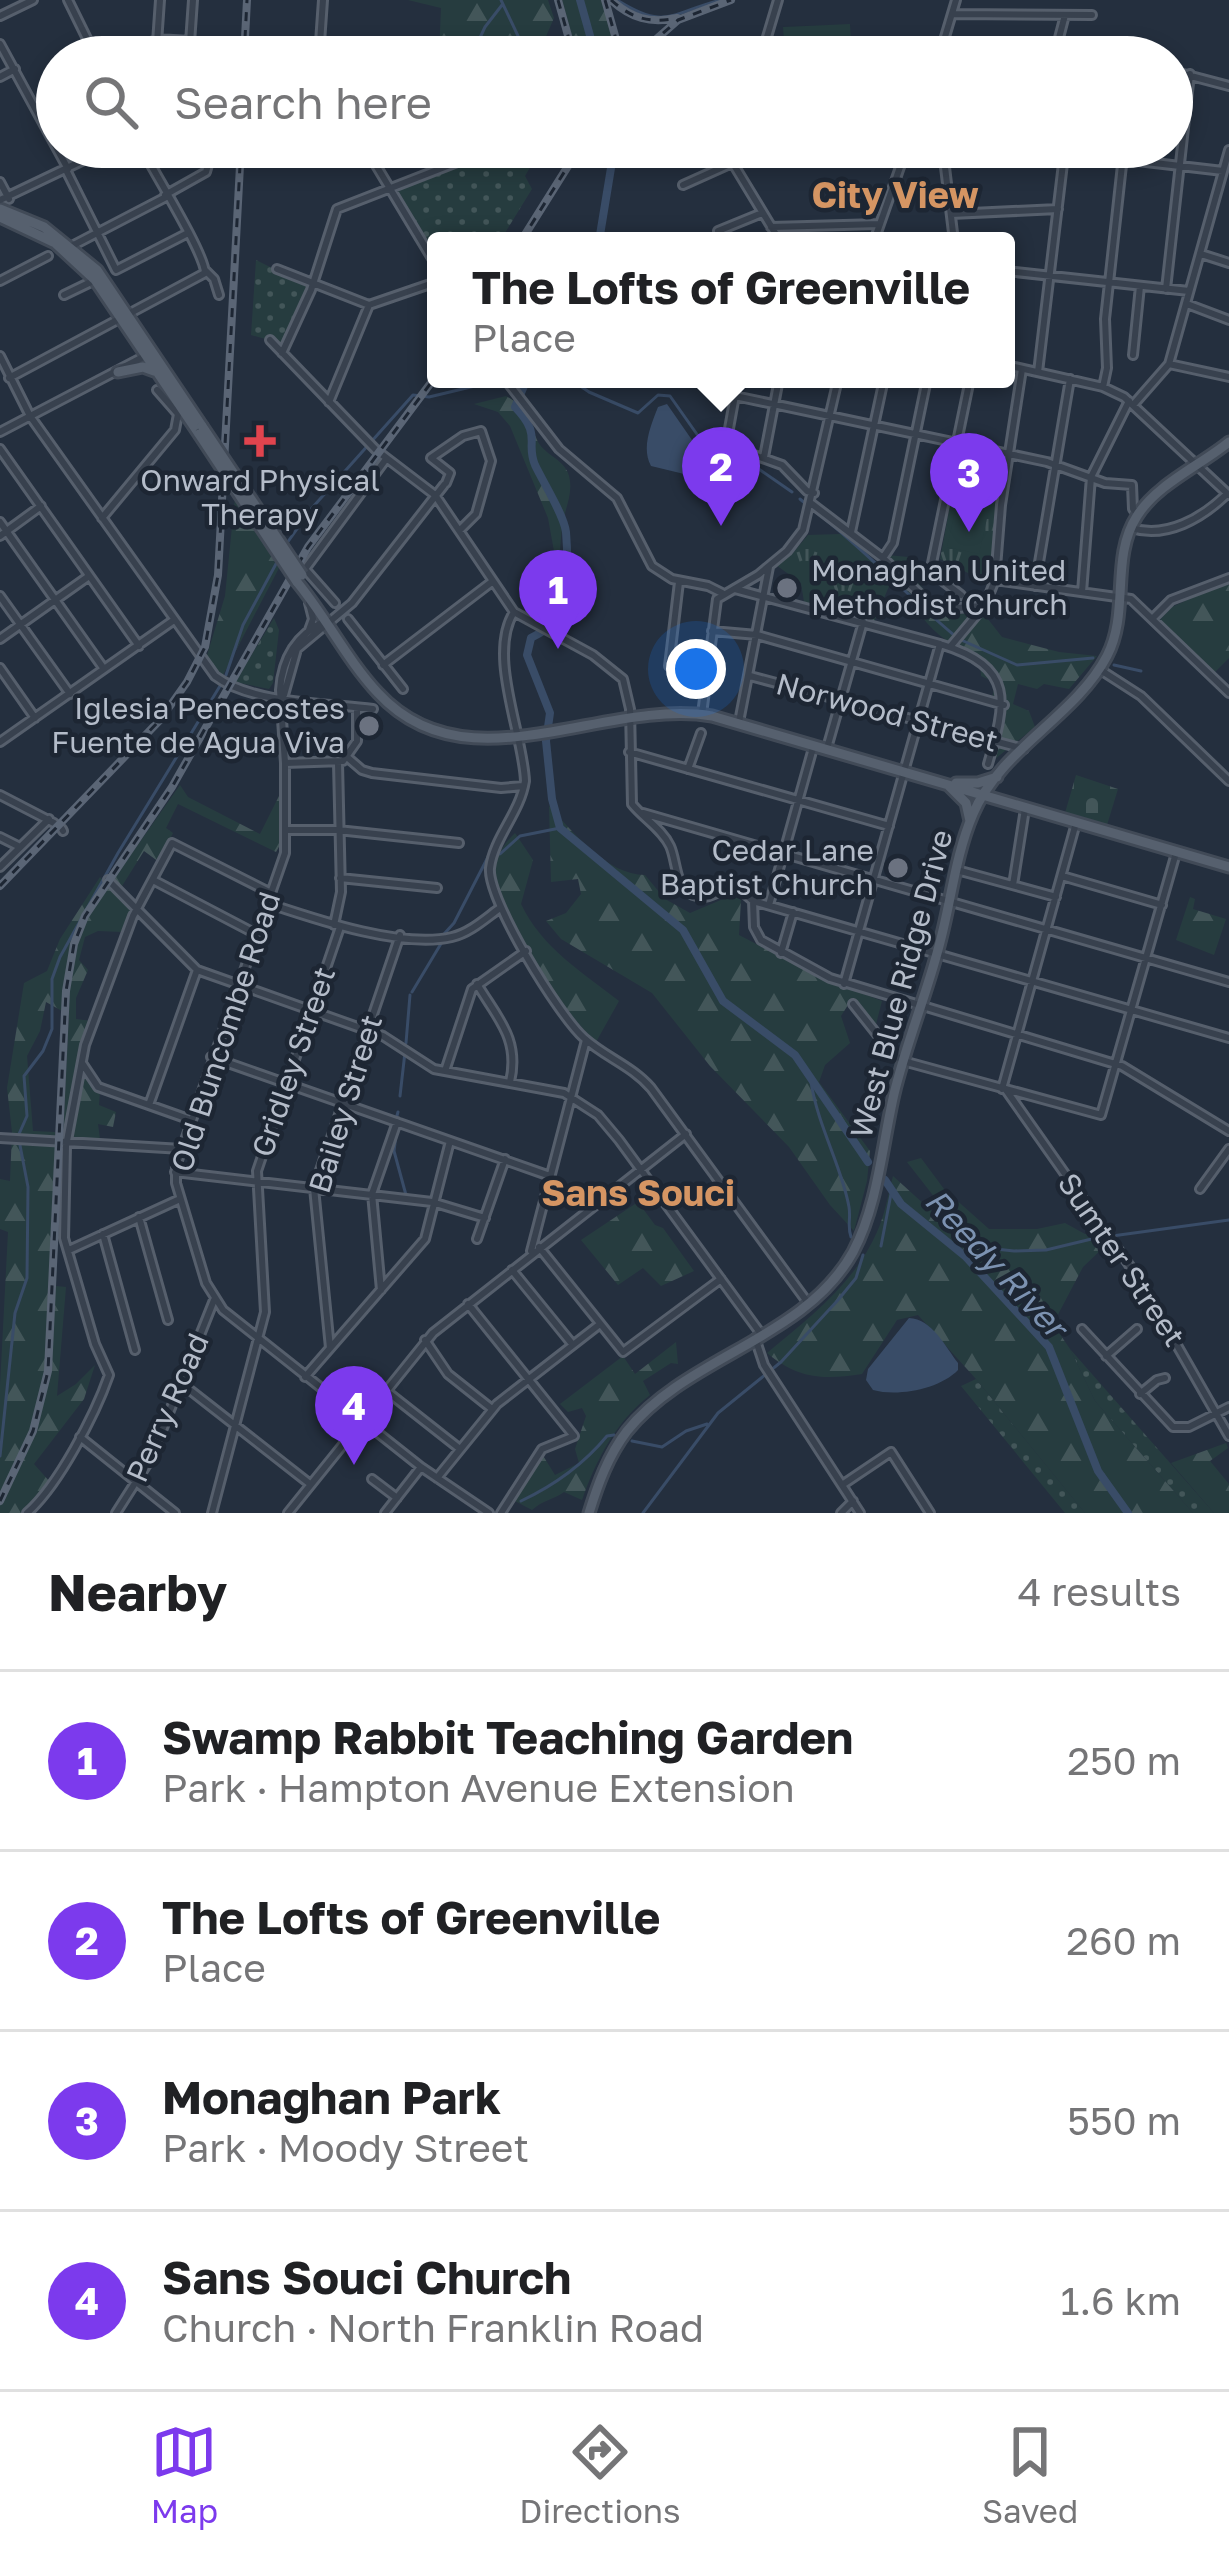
<!DOCTYPE html>
<meta charset="utf-8">
<style>
body{margin:0;font-family:"Golos Text",sans-serif;background:#f6f6f6;color:#202124}
.you{position:absolute;left:696px;top:669px;width:42px;height:42px;margin:-30px;border:9px solid #fff;border-radius:50%;background:#1a73e8;box-shadow:0 0 0 18px #1a73e833}
.badge{display:grid;place-items:center;width:78px;height:78px;border-radius:50%;background:#7c3aed;color:#fff;font-size:39px;font-weight:700}
.pin{position:absolute;translate:-50% -99px;filter:drop-shadow(0 3px 6px #0008)}
.pin::after{content:'';position:absolute;top:63px;width:42px;height:36px;background:inherit;clip-path:polygon(0 0,100% 0,50% 100%)}
.popup{position:absolute;left:427px;top:232px;width:588px;height:156px;box-sizing:border-box;display:grid;place-content:center;border-radius:12px;background:#fff;filter:drop-shadow(0 3px 9px #0005);font-size:39px;white-space:nowrap;color:#757577}
.popup b{font-size:45px;color:#202124}
.popup::after{content:'';position:absolute;left:50%;top:100%;margin-left:-24px;border:24px solid transparent;border-top-color:#fff}
.list{margin:0;padding:0;list-style:none}
h2{display:flex;justify-content:space-between;align-items:center;height:156px;margin:0;padding:0 48px;font-size:51px}
h2 small{font-size:39px;font-weight:400;color:#757577}
.list li{display:grid;grid-template-columns:78px 1fr auto;gap:36px;align-items:center;box-sizing:border-box;height:180px;padding:0 48px;border-top:3px solid #e0e0e0}
.list b{display:block;font-size:45px;white-space:nowrap}
.list p{margin:0;font-size:39px;white-space:nowrap;color:#757577}
.list em{font-size:39px;font-style:normal;color:#757577}
.icon{flex:none;width:66px;height:66px;fill:none;stroke:currentColor;stroke-width:2;stroke-linecap:round;stroke-linejoin:round}
.map{position:relative;flex:none;width:1229px;height:1513px;overflow:hidden}
.search{position:absolute;background:#fff;box-shadow:0 6px 18px #0003;left:36px;right:36px;top:36px;height:132px;display:flex;align-items:center;gap:30px;box-sizing:border-box;padding:0 42px;border-radius:66px;color:#757577;font-size:45px}
.sheet{height:876px;background:#fff}
nav{display:flex;justify-content:space-around;align-items:center;box-sizing:border-box;height:168px;border-top:3px solid #e0e0e0;background:#fff;font-size:33px;color:#757577}
nav a{display:grid;justify-items:center;gap:6px}
nav .on{color:#7c3aed}
.map>svg:first-child{display:block}
.grass{fill:url(#grass-dots)}
.forest{fill:url(#forest-firs)}
.cemetery{fill:url(#cemetery-stones)}
.park{fill:url(#park-tufts)}
.pitch{fill:#263c3f}
.water{fill:#394c67}
.lines{fill:none;stroke-linecap:round;stroke-linejoin:round}
.stream{stroke:#394c67;stroke-width:3}
.river{stroke:#394c67;stroke-width:8}
.minor-casing{stroke:#565f6c;stroke-width:12}
.major-casing{stroke:#414a57;stroke-width:15}
.minor{stroke:#38414e;stroke-width:6}
.major{stroke:#56606e;stroke-width:9}
.rail-casing{stroke:#5a6575;stroke-width:8}
.rail{stroke:#1d2633;stroke-width:3;stroke-dasharray:9;stroke-linecap:butt}
.major-bridge-casing{stroke:#414a57;stroke-width:15;stroke-linecap:butt}
.major-bridge{stroke:#56606e;stroke-width:9}
.health-dot{fill:#e0444e;stroke:#1d2633;stroke-width:4.5}
.worship-dot{fill:#6b7280;stroke:#1d2633;stroke-width:4.5}
.labels{text-anchor:middle;stroke-width:9;stroke-linejoin:round;paint-order:stroke}
.poi-label{font-size:30px;fill:#b4bcc9;stroke:#1d2633;text-anchor:end}
.street-label{font-size:30px;fill:#b4bcc9;stroke:#1d2633}
.water-label{font-size:33px;font-style:italic;fill:#7c92b1;stroke:#1d2633}
.quarter-label{font-size:36px;font-weight:bold;fill:#d59563;stroke:#1d2633}
</style>
<div class="map">
<svg width="1229" height="1513" viewBox="0 0 1229 1513">
<defs>
<pattern id="grass-dots" width="8" height="8" patternUnits="userSpaceOnUse" patternTransform="scale(3)"><rect width="8" height="8" fill="#263c3f"/><path d="M2 2h.1M6 6h.1" fill="none" stroke="#435659" stroke-width="1.8" stroke-linecap="round"/></pattern>
<pattern id="forest-firs" width="22" height="20" patternUnits="userSpaceOnUse" patternTransform="scale(3)"><rect width="22" height="20" fill="#263c3f"/><path d="M5 1l3.5 6h-7zM16 11l3.5 6h-7z" fill="#435659"/></pattern>
<pattern id="cemetery-stones" width="16" height="16" patternUnits="userSpaceOnUse" patternTransform="scale(3)"><rect width="16" height="16" fill="#263c3f"/><path d="M2 7V4a2 2 0 0 1 4 0v3zM10 15v-3a2 2 0 0 1 4 0v3z" fill="#435659"/></pattern>
<pattern id="park-tufts" width="24" height="20" patternUnits="userSpaceOnUse" patternTransform="scale(3)"><rect width="24" height="20" fill="#263c3f"/><path d="M3 7l-1-3M5 7V3M7 7l1-3M15 17l-1-3M17 17v-4M19 17l1-3" fill="none" stroke="#435659"/></pattern>
</defs>
<rect width="100%" height="100%" fill="#242f3e"/>
<path class="grass" d="M478 147H572L569 154 540 150 525 176 532 189 500 241H436V254L393 183Z
M256 260 308 286 283 344 251 335Z
M274 618 279 630 273 683 269 689 235 682Z
M1070 1349 1214 1513H1193L1095 1401Z
M976 1379 1085 1513H1065L961 1386Z"/>
<path class="forest" d="M408 0H548L554 18 537 57H439L441 8Z
M562 0H602L618 57H578Z
M506 396C525 406 530 421 537 440 543 454 563 459 568 473 575 492 564 509 562 528 558 561 561 589 551 622L558 573 548 518 510 426 498 412 474 404Z
M235 497 279 568 222 677 205 662 225 596Z
M887 555 908 557C916 588 932 601 961 614L980 609 1002 637 1059 652 1097 656 1069 689 1044 684 1037 689 1018 684 1013 704 1029 711 1035 727 990 763 1006 704 992 697 996 683 981 676 980 656C926 640 911 602 887 555Z
M1229 581V658L1214 673 1159 621 1172 607Z
M180 785 188 797 260 834 280 794V845L276 852 178 804 166 828 173 833 159 862 144 851 122 886 113 880Z
M549 806C573 832 607 875 645 875L665 899 690 913 735 894 741 900 739 935 824 979 882 1001 875 1028 865 1012 848 1005 841 1016 850 1043 825 1065 819 1082 870 1151 867 1181 854 1231 830 1205 789 1147 710 1066 652 993 561 939 546 921 566 913 581 894 578 879 551 882Z
M515 833 533 860 521 904C541 947 583 973 619 1001L596 1042C568 1017 499 919 495 883 493 863 500 847 515 833Z
M100 877 131 910 123 932 98 931 85 937 79 960 88 970 76 998V1019L92 1021C82 1051 74 1067 100 1091L99 1105 116 1112 113 1127 98 1124 100 1139H78L63 1132 69 1015 46 1002 40 1031 27 1056 33 1131 55 1132 58 1228 56 1286 66 1287 57 1396 76 1384 95 1365 84 1399 34 1464 50 1482 25 1513H0V1386L8 1232 0 1229V1179L10 1181 12 1132 7 1088 24 983 47 971 60 939Z
M1190 897 1195 899 1193 909 1226 919 1214 955 1176 940Z
M921 1158 944 1189 989 1229H1037L1065 1223 1085 1234 1099 1232 1106 1245 1083 1267 1053 1324 1070 1349 1095 1401 1193 1513H1085L976 1379 918 1315 897 1320 862 1374C823 1380 798 1379 767 1353 808 1319 855 1283 877 1232 885 1215 888 1194 893 1176L978 1253 907 1162Z
M638 1202 655 1225 663 1228 694 1271 661 1286 643 1268 618 1285 581 1240Z
M676 1342 678 1364 671 1363 643 1381 650 1395C615 1423 597 1458 582 1500L564 1492C553 1500 543 1500 532 1510L513 1500 542 1454 555 1475 579 1463 575 1449 586 1416 582 1408 568 1412 560 1404 623 1356 635 1374Z
M1226 1443 1228 1448 1210 1461 1229 1484V1513H1214L1171 1463Z"/>
<path class="cemetery" d="M1076 775 1118 789 1107 825 1065 813Z"/>
<path class="park" d="M953 489 996 495 997 520 988 583 940 559Z
M841 534 892 579 874 622 804 602 801 583 776 565 792 554 808 535Z"/>
<path class="pitch" d="M850 24 852 57H785L783 27Z
M958 498 990 505 979 554 947 547Z"/>
<path class="water" d="M667 404 692 440 739 466 738 487 651 466C641 448 651 425 658 407Z
M909 1318C932 1319 945 1346 958 1363V1370C940 1389 898 1397 873 1390L866 1380 868 1369Z"/>
<g class="lines">
<path class="stream" d="M501 0 528 57
M617 0C666 31 670 13 721 0
M471 57 485 27 502 5
M581 151 587 155
M570 379 589 392 638 413 658 395 670 396 701 440 750 463 792 492
M800 499 806 504
M816 512C866 550 907 596 955 636
M287 543 312 508 413 395 429 397 500 380
M959 639 1017 665 1093 658
M1114 665 1141 671
M226 675 243 625 277 562
M500 854 520 836 560 828
M444 934 454 923 489 855
M412 992 442 942
M406 1043 410 995
M811 1082C818 1127 842 1167 849 1207 851 1219 847 1226 851 1237
M400 1096 405 1052
M396 1119 398 1112
M19 1134 27 1116 24 1076 43 1051 52 1029V979L60 957 118 853 220 686
M396 1135 394 1151 406 1195
M1112 1236 1229 1220
M949 1244 1014 1251 1046 1250 1104 1236
M881 1246 891 1194
M632 1441 662 1447 686 1431 707 1424
M0 1456 15 1313 27 1278 28 1187 19 1140
M521 1501C555 1485 583 1465 607 1436L614 1435
M643 1513 718 1413 781 1362 838 1300 856 1278 863 1255"/>
<path class="river" d="M580 0 596 57
M599 241 611 168 607 147
M527 379 515 407C543 436 525 442 535 465 543 482 564 515 566 532 568 557 570 601 554 623 548 630 539 633 531 638L527 655 550 713 546 741 552 799 560 828 683 930 723 1001 795 1055 868 1162
M885 1180 901 1204 966 1257 1049 1347 1098 1471 1128 1513"/>
<defs>
<path id="minor" d="M68 0 96 57
M952 14 1092 15
M0 16 33 0
M0 44 68 169
M127 57 157 39 190 41
M156 57 160 0
M189 57 193 0
M319 57 323 0
M761 57 778 0
M939 57 956 0
M1054 57 1065 15
M1172 71 1229 86
M0 77 15 69
M365 147 436 265
M723 147 780 241
M726 152 899 148 957 160 1069 153 1223 171
M944 159 954 241
M66 170 116 270 188 233
M0 182 9 199
M683 185 732 163
M165 195 206 172 213 147
M0 200 111 147
M951 214 1058 209
M771 227 880 224
M718 231 762 213
M874 241 906 150
M68 248 166 197
M1201 254 1229 263
M277 269 369 305
M206 271 214 279 219 295
M1006 271 1189 291
M0 281 48 256
M1166 289 1190 74
M64 295 93 281
M1187 304 1229 320
M369 305 436 282
M270 340 376 450 435 495 514 612 593 655 623 679 630 709 632 804C643 818 662 829 670 846 677 861 675 889 693 895 718 905 723 872 753 901L1229 1038
M282 353 311 290 337 209 496 147
M1133 355 1140 286
M0 356 30 416 215 676C252 704 327 703 373 709
M1169 364 1229 377
M1006 365 1103 387 1124 397 1229 495
M1038 372 1065 147
M9 378 205 273C205 254 154 172 141 147
M505 379 559 449 617 498 652 566 672 579 708 586 722 593
M738 379 726 445 782 465 807 491 814 493
M1103 387 1107 368 1105 319 1124 147
M735 396 1047 462 1105 483 1132 485 1133 509 1138 514
M329 402 369 305
M1134 404 1169 364 1229 150
M0 432 145 356
M0 449 139 646
M764 457 779 379
M949 482 1003 492
M446 483 450 473 431 458 463 436 481 431 491 461 476 514 460 530
M812 504 883 558 929 603 946 609 981 606
M102 518 175 430 178 414 157 390
M0 522 104 669
M1131 528C1167 539 1202 518 1227 494
M851 532 884 379
M0 536 41 506
M883 558 893 543 927 379
M995 580 1131 599 1229 693
M1035 586 1070 379
M735 589 940 644C1016 667 1006 702 988 764
M1082 592 1091 477 1129 401
M961 595 939 578 932 563 970 379
M0 596 70 694
M335 603 305 569 386 459
M514 612C487 655 523 733 525 781 520 813 494 837 490 868 487 899 559 1016 584 1038 605 1057 632 1066 651 1088L808 1303
M348 619 403 689
M1152 619 1171 600 1229 578
M325 621C296 635 282 659 280 690L285 763V853L176 1166V1183L206 1283 223 1310 421 1467 489 1513
M309 630 313 619 309 603
M712 631 757 635 1004 705
M0 639 89 576
M950 647 985 605 995 580 1001 505 1022 369
M383 665 493 581
M669 666 679 582
M0 668 35 718
M1099 669 1141 696 1229 781
M750 676 1024 749
M284 695 297 649 352 603 444 485
M702 714 717 599 758 575 787 551 803 530 838 379
M739 722 769 567
M0 742 174 620
M827 748 863 622
M629 752 889 826
M347 757 362 770 372 773 501 788 523 786
M285 763 343 761 357 741V708
M688 769 701 733
M0 795 54 823
M643 813 1229 982
M62 829 63 831
M287 830H338L459 843
M0 837 18 846
M0 867 49 819
M957 870 1056 897
M1062 876 1162 905
M340 878 437 888
M108 880 197 970 383 1036 434 1069 564 1093 598 1115 619 1140 761 1334
M153 880 256 934
M1013 885 1025 809
M753 901 754 927 761 940 830 978 1122 1066 1229 1131
M267 903C315 919 402 949 452 937 470 933 486 918 500 908
M769 905 813 748
M334 925 341 892 338 763
M781 953 793 912
M477 984C498 1019 520 1039 510 1082
M844 984 940 644
M853 1004 891 1052 903 1061 1101 1115 1176 853
M211 1057 550 1176
M82 1063 98 1087 191 1120
M445 1071 472 989 526 951
M1002 1089 1076 823
M1006 1090 1139 1279 1229 1436
M149 1105 197 970
M0 1138 182 1149
M175 1172 432 1202 485 1218
M1200 1189 1229 1149
M139 1217 168 1320
M103 1234 135 1350
M477 1239 505 1159
M539 1247 623 1352 721 1279
M69 1250 180 1199
M531 1251 586 1040
M512 1270 573 1345
M381 1290 372 1194 397 1122
M468 1304 574 1436 542 1449 501 1513
M1082 1329 1173 1427H1189L1229 1407
M755 1338 764 1365 860 1513
M425 1340 448 1374 492 1409
M330 1348 314 1188 400 935
M1106 1356 1137 1329
M305 1377 425 1239 450 1141
M181 1383 310 1484
M385 1390 460 1449
M1140 1394 1157 1380 1165 1378
M80 1437 175 1513
M437 1478 497 1404 600 1324
M372 1479 397 1498
M842 1485 891 1452 930 1513
M27 1513C58 1486 95 1415 109 1375L95 1344 64 1238 66 1146 85 1045 133 916 172 843 271 893
M116 1513 151 1458 214 1300
M212 1513 265 1312 257 1171 340 927
M288 1513 433 1333 686 1134
M385 1513 421 1467
M841 1513 853 1501"/>
<path id="major" d="M0 209 44 227 97 270 202 426
M0 217 55 243 95 280 199 434
M118 372 143 367 154 371
M297 582C326 617 347 660 378 693 467 790 602 698 712 716L1229 867
M956 783H978L997 777
M949 786 966 803 970 821
M589 1513C598 1484 608 1456 627 1431 687 1356 805 1339 853 1252 878 1205 882 1146 894 1094 906 1044 926 996 939 946 951 903 955 856 973 814 1000 749 1075 717 1107 656 1130 612 1110 558 1137 516 1157 484 1201 465 1229 442"/>
</defs>
<use href="#minor" class="minor-casing"/>
<use href="#major" class="major-casing"/>
<use href="#minor" class="minor"/>
<use href="#major" class="major"/>
<defs>
<path id="rail" d="M558 0 574 57
M605 0 621 57
M611 0C631 18 650 24 677 18
M244 57 247 0
M636 57 678 20 731 0
M521 241 580 147
M0 886 160 720 187 682 205 647 218 575 241 147
M0 1501 33 1431 48 1371 66 991 74 944 85 916 172 787 308 547 436 376"/>
</defs>
<use href="#rail" class="rail-casing"/>
<use href="#rail" class="rail"/>
<defs>
<path id="major-bridge" d="M202 426 302 575
M199 434 297 582"/>
</defs>
<use href="#major-bridge" class="major-bridge-casing"/>
<use href="#major-bridge" class="major-bridge"/>
</g>
<path class="health-dot" d="M254 423h12v12h12v12h-12v12h-12v-12h-12v-12h12z"/>
<g class="worship-dot">
<circle cx="787" cy="588" r="12"/>
<circle cx="369" cy="726" r="12"/>
<circle cx="898" cy="868" r="12"/>
</g>
<g class="labels">
<g class="poi-label">
<text x="260" y="491" text-anchor="middle">Onward Physical<tspan x="260" dy="34">Therapy</tspan></text>
<text x="811" y="581" text-anchor="start">Monaghan United<tspan x="811" dy="34">Methodist Church</tspan></text>
<text x="345" y="719">Iglesia Penecostes<tspan x="345" dy="34">Fuente de Agua Viva</tspan></text>
<text x="874" y="861">Cedar Lane<tspan x="874" dy="34">Baptist Church</tspan></text>
</g>
<g class="street-label">
<text transform="translate(887 713) rotate(15)" y="10">Norwood Street</text>
<text transform="translate(902 984) rotate(-75)" y="10">West Blue Ridge Drive</text>
<text transform="translate(226 1032) rotate(-72)" y="10">Old Buncombe Road</text>
<text transform="translate(294 1062) rotate(-71)" y="10">Gridley Street</text>
<text transform="translate(346 1104) rotate(-73)" y="10">Bailey Street</text>
<text transform="translate(1121 1260) rotate(56)" y="10">Sumter Street</text>
<text transform="translate(168 1408) rotate(-66)" y="10">Perry Road</text>
</g>
<g class="water-label">
<text transform="translate(996 1263) rotate(47)" y="12">Reedy River</text>
</g>
<g class="quarter-label">
<text x="895" y="208">City View</text>
<text x="638" y="1206">Sans Souci</text>
</g>
</g>
</svg>
<div class="you"></div>
<div class="pin badge" style="left:558px;top:649px">1</div>
<div class="pin badge" style="left:721px;top:526px">2</div>
<div class="popup"><b>The Lofts of Greenville</b>Place</div>
<div class="pin badge" style="left:969px;top:532px">3</div>
<div class="pin badge" style="left:354px;top:1465px">4</div>
<div class="search"><svg class="icon" aria-label="search" viewBox="0 0 24 24"><circle cx="10" cy="10" r="6"/><path d="M15 15l6 6"/></svg>Search here</div>
</div>
<section class="sheet">
<h2>Nearby<small>4 results</small></h2>
<ul class="list">
<li><span class="badge">1</span><div><b>Swamp Rabbit Teaching Garden</b><p>Park · Hampton Avenue Extension</p></div><em>250 m</em></li>
<li><span class="badge">2</span><div><b>The Lofts of Greenville</b><p>Place</p></div><em>260 m</em></li>
<li><span class="badge">3</span><div><b>Monaghan Park</b><p>Park · Moody Street</p></div><em>550 m</em></li>
<li><span class="badge">4</span><div><b>Sans Souci Church</b><p>Church · North Franklin Road</p></div><em>1.6 km</em></li>
</ul>
</section>
<nav>
<a class="on"><svg class="icon" aria-label="map" viewBox="0 0 24 24"><path d="M3 6l6-2 6 2 6-2v14l-6 2-6-2-6 2zM9 4v14M15 6v14"/></svg>Map</a>
<a><svg class="icon" aria-label="directions" viewBox="0 0 24 24"><path d="M12 3l9 9-9 9-9-9zM9 14v-3h6M13 9l2 2-2 2"/></svg>Directions</a>
<a><svg class="icon" aria-label="saved" viewBox="0 0 24 24"><path d="M7 4h10v16l-5-4-5 4z"/></svg>Saved</a>
</nav>
